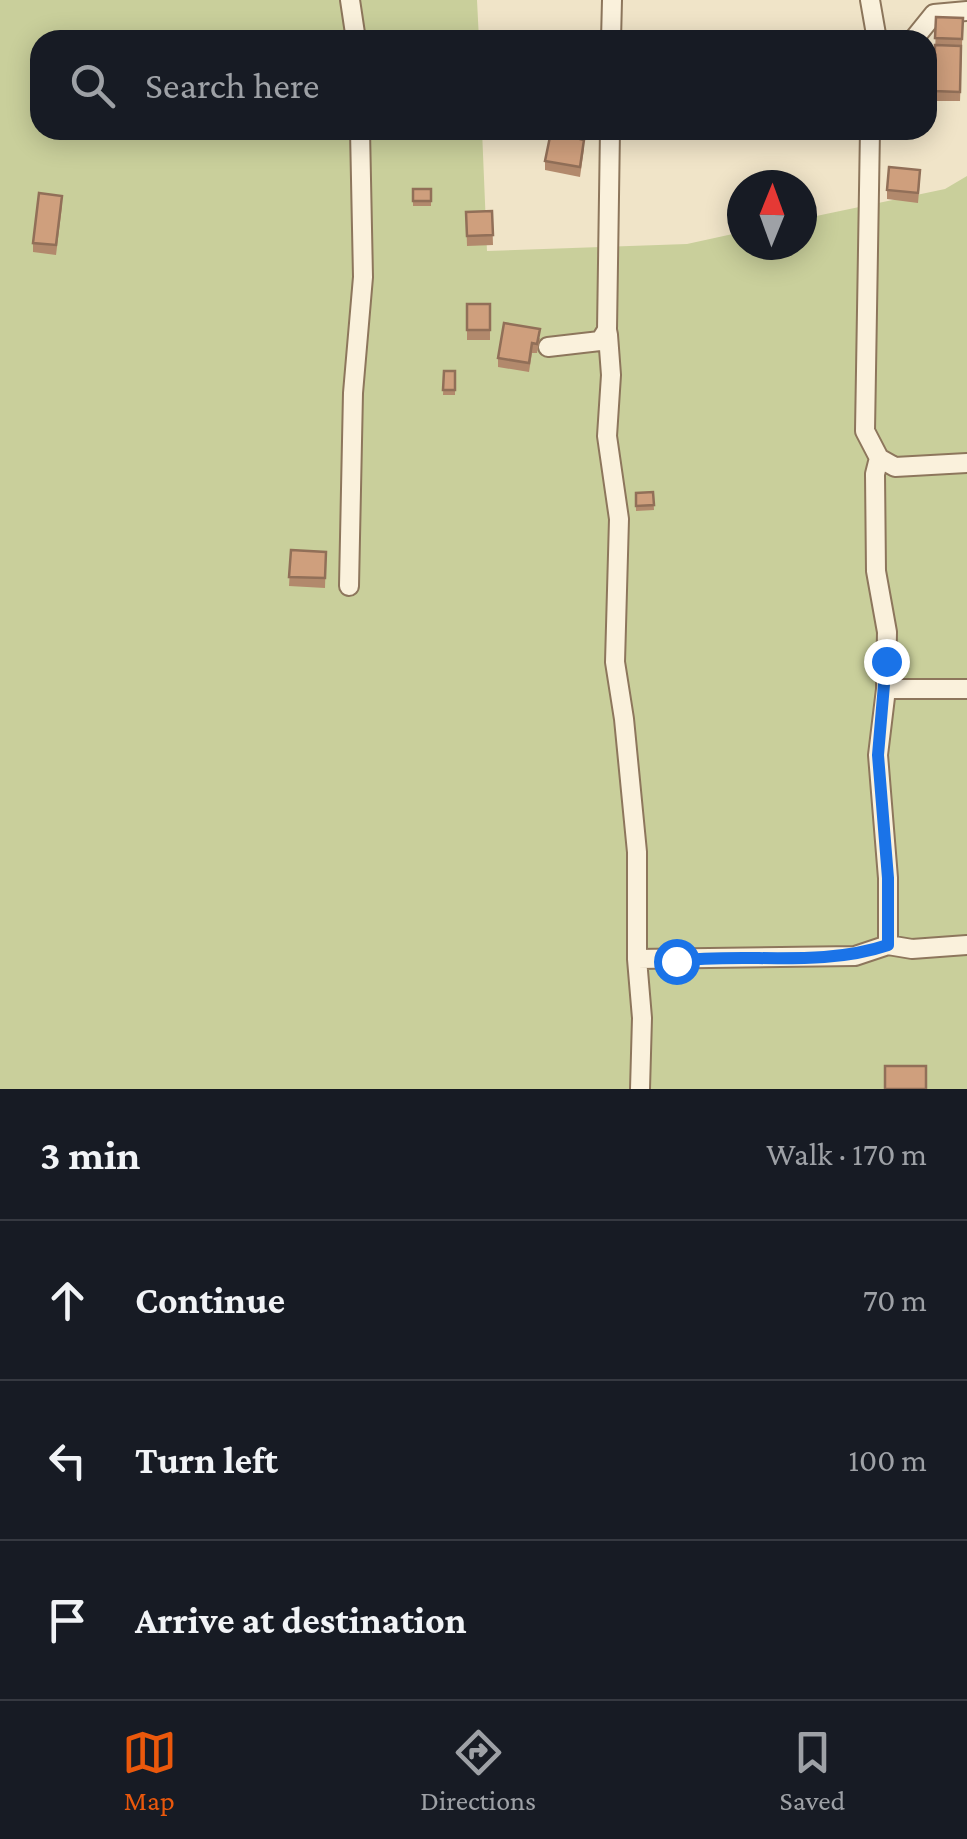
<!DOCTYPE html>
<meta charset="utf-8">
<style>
body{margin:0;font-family:"Crimson Pro",serif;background:#242831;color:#f1f3f6}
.compass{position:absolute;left:727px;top:170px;width:90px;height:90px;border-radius:50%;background:#171b24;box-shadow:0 5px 25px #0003;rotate:1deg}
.stop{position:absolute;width:30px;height:30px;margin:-22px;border:8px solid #1a73e8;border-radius:50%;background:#fff}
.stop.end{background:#1a73e8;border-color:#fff;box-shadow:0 2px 10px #0008}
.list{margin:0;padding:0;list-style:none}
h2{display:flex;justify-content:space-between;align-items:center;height:130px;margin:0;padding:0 40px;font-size:42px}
h2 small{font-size:32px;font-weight:400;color:#9ea1a6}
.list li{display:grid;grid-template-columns:65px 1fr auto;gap:30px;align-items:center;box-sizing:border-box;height:160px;padding:0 40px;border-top:2px solid #363941}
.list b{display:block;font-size:38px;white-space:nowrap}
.list em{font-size:32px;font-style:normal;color:#9ea1a6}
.icon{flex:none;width:55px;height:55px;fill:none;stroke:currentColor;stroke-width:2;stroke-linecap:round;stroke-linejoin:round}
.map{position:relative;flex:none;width:967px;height:1089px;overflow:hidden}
.search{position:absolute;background:#171b24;box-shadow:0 5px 25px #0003;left:30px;right:30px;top:30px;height:110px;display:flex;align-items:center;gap:25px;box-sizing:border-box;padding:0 35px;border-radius:30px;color:#9ea1a6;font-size:38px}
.sheet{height:610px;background:#171b24}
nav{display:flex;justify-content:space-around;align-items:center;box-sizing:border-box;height:140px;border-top:2px solid #363941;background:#171b24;font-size:28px;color:#9ea1a6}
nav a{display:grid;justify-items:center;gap:5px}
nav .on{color:#ea580c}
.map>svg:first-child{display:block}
.green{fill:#c9cf9b}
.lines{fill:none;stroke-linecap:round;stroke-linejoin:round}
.street-casing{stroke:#8d765c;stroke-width:22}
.street{stroke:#faf1dc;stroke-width:18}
.wall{fill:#b2896c}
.building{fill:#cf9f7d;stroke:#916f58;stroke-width:2.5}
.route{stroke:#1a73e8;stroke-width:12}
</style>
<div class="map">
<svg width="967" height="1089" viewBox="0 0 967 1089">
<rect width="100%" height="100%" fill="#f0e4c8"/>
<path class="green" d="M0 0H477L479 40H40V130H482L487 251 687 244 742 232V245H802V219L945 189 967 176V1089H0Z"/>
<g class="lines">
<defs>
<path id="street" d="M350 0 356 40
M870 0 877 40
M611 40 612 0
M913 40 934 14 967 11
M870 130 865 431 879 458 895 467 967 463
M607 330 610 130
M548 347 600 341 607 330 608 335 611 375 607 436 619 519 615 662 624 719 637 852V959L642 1018 640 1089
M879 458 875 474 876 571 887 632 886 689 878 755 888 878V945
M349 586 353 393 363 277 360 130
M886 689H967
M637 959 855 956 888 945 912 949 967 945"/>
</defs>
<use href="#street" class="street-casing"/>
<use href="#street" class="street"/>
</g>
<path class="wall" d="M936 17 963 18 960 101H934Z
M584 149 580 177 545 170V161Z
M920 180 918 203 887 199V190Z
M413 189H431V206H413Z
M62 206 56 255 33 252V243Z
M492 211 493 245 467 246 466 212Z
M467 304H490V340H467Z
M540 338 537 353H532L529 372 498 367V358Z
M444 371H455V395H443Z
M653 492 654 510 636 511V493Z
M291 550 326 552 325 588 289 586Z"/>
<path class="building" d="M936 17 963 18 962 39 935 38Z
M935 45 961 46 960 92 934 91Z
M551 132 584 140 580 167 545 161Z
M889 167 920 170 918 193 887 190Z
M413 189H431V201H413Z
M39 193 62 196 56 245 33 243Z
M492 211 493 235 467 236 466 212Z
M467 304H490V330H467Z
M504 323 540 329 537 344 532 343 529 363 498 358Z
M444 371H455V390H443Z
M653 492 654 505 636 506V493Z
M291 550 326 552 325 578 289 577Z
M885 1066H926V1089H885Z"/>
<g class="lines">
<path class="route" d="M676 961C745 952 820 968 888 945V878L878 755 886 661"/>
</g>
</svg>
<svg class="compass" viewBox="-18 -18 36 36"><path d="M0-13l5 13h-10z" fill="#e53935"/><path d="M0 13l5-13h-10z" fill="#9ea1a6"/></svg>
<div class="stop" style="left:676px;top:961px"></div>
<div class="stop end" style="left:886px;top:661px"></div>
<div class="search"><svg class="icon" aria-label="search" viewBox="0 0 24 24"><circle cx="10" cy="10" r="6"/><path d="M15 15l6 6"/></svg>Search here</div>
</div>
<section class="sheet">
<h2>3 min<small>Walk · 170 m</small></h2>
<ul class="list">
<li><svg class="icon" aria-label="ahead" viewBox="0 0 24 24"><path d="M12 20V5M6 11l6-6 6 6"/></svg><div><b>Continue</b></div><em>70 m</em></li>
<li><svg class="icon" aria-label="left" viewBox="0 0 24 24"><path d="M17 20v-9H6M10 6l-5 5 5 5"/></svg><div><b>Turn left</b></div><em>100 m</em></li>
<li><svg class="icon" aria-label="arrive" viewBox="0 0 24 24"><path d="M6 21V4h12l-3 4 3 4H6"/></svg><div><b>Arrive at destination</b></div></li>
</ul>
</section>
<nav>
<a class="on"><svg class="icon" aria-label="map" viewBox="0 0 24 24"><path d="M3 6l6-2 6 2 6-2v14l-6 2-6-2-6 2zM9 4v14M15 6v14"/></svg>Map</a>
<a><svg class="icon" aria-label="directions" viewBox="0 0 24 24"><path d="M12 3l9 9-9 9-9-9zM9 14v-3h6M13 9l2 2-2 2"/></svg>Directions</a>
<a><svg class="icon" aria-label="saved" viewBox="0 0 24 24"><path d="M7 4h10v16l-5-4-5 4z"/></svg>Saved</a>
</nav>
